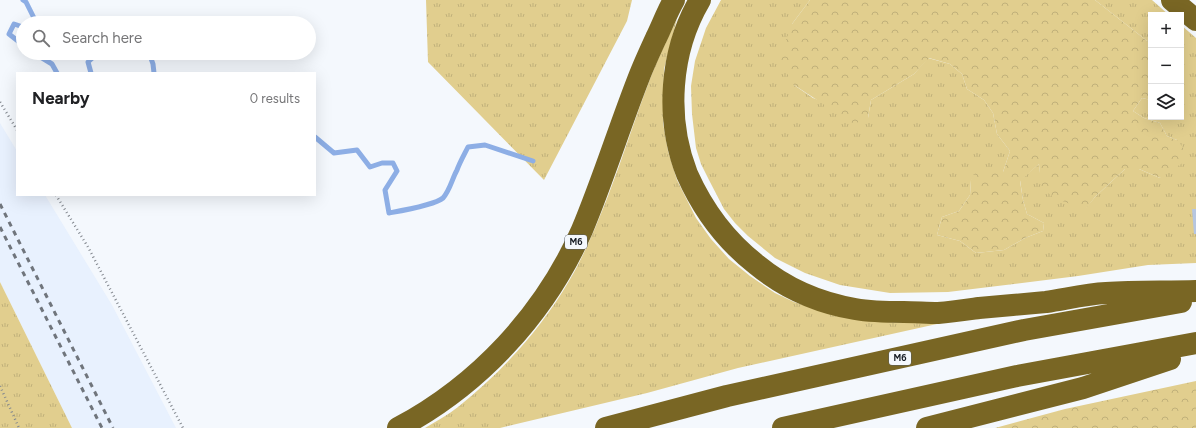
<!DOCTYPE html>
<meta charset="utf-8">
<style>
body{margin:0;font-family:Figtree,sans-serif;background:#f6f6f6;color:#202124}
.controls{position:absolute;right:12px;top:12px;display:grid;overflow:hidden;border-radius:0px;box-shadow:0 4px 16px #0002}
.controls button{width:36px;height:36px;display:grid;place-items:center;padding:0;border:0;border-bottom:1px solid #e0e0e0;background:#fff;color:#202124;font:20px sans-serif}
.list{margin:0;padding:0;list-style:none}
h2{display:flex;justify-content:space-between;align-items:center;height:52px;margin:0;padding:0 16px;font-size:17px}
h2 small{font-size:13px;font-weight:400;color:#757577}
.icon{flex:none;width:22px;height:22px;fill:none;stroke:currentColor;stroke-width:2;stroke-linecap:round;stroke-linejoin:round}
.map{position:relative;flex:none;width:1196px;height:428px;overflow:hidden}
.search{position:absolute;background:#fff;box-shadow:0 4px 16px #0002;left:16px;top:16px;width:300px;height:44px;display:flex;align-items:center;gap:10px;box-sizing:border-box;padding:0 14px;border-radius:22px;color:#757577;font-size:15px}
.panel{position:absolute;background:#fff;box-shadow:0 4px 16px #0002;left:16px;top:72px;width:300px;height:124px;border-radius:0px}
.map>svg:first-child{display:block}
.built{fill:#e8f1fe}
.grass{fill:url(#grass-tufts)}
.forest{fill:url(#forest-crowns)}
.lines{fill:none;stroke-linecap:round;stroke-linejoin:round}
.stream{stroke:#8daee5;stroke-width:5}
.building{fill:#b6c6e0}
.path{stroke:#83888f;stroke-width:2.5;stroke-dasharray:1 3;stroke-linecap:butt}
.motorway{stroke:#796624;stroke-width:22}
.rail{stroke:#70757c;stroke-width:3;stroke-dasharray:5 5;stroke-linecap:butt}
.labels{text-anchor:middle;stroke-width:3.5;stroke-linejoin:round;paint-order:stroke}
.shield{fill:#f4f8fd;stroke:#565c64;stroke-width:1}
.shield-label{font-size:9px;font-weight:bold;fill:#131922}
</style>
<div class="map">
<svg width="1196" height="428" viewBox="0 0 1196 428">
<defs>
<pattern id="grass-tufts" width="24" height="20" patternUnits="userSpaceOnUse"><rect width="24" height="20" fill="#e1ce8e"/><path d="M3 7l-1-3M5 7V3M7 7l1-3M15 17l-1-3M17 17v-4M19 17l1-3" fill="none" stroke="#c0b07a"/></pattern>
<pattern id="forest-crowns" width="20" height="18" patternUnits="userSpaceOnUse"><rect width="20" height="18" fill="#e1ce8e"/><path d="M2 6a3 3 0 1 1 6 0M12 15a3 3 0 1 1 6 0" fill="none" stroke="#c0b07a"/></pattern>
</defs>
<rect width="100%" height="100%" fill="#f4f8fd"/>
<path class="built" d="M0 123 17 151V195H45L112 305 176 428H72L0 282Z"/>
<path class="grass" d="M426 0H632L627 21 544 180 428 62Z
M721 0H810L792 24 794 85 813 98 868 118 871 100 914 74 928 58 950 64 962 74 967 89 984 100 993 113 997 134 1010 151 1003 172 971 180 970 195 959 211 942 217 937 235 960 241 976 253 1004 250 1025 238 1043 231 1044 223 1027 214 1023 200 1020 180 1039 164 1040 173 1085 209 1095 197 1125 169H1139L1160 178 1177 140 1167 136 1160 123 1144 118 1133 111 1142 98 1151 100V117H1181V25L1196 38V263L1148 265 1078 276 948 292 890 293 840 285 805 273 775 258 748 236 735 223 724 209 709 180 701 164 696 148 692 114 691 86 695 61 706 28Z
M1095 0H1152L1169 15H1151V44Z
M677 19 664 69 663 123 668 151 677 180 696 218 711 239 729 259 750 276 775 293 794 302 822 311 850 318 896 323 946 322 738 368 647 393 500 428H425C436 421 448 415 458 407 502 372 541 329 569 281 585 254 597 224 608 196 623 157 635 118 650 79 658 58 667 39 677 19Z
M0 282 72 428H0Z"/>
<path class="forest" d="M810 0H1095L1151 44V100L1142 98 1133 111 1144 118 1160 123 1167 136 1177 140 1185 150 1184 162 1160 178 1139 169H1125L1095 197 1085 210 1055 198 1041 188 1039 164 1020 181 1023 200 1027 214 1044 223 1043 231 1025 238 1004 250 976 253 960 241 937 235 942 217 959 211 970 195 971 180 977 170 1003 172 1010 151 997 134 993 113 984 100 967 89 962 74 950 64 929 58 914 74 871 100 868 118 854 124 794 85 779 59 792 24Z
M1196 381V428H995L1065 409Z"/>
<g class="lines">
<path class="stream" d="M23 0 26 2 34 18 30 23
M23 27 14 24 9 34 23 45
M34 53 52 64 57 73
M149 53 153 64 154 73
M91 73 88 62 98 53
M315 137 334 153 357 150 370 167 382 163H393L397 171 385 190 389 213C400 211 435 205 443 198 450 190 452 179 457 170 460 162 464 155 468 147L485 145 533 161"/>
</g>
<path class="building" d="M1192 209H1196V234H1194Z"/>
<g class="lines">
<path class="path" d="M0 102 17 130
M56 195 88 247 183 428
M0 386 19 428"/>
<path class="motorway" d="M700 0C670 51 665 118 687 174 703 210 726 241 757 265 785 288 820 303 855 309 872 312 888 312 904 312 915 312 927 313 938 313 952 312 965 310 979 308 1001 306 1024 304 1046 302 1066 299 1086 294 1106 293 1136 291 1166 292 1196 291
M1172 0 1196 20
M398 428C479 385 545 314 582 230 603 180 619 128 639 77 644 64 650 51 656 38 662 26 667 12 674 0
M606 428 727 396 1024 330 1181 302
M783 428 1017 376 1196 343
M927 428 1083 388 1170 359"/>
<path class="rail" d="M0 204 113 428
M0 227 102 428"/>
</g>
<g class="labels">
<g class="shield">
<rect x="565" y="235" width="22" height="14" rx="3"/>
<rect x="889" y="351" width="22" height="14" rx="3"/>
</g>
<g class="shield-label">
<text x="576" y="245">M6</text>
<text x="900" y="361">M6</text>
</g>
</g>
</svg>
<div class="controls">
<button>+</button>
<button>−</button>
<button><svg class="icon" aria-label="layers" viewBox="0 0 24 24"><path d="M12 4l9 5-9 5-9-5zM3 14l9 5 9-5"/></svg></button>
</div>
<div class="search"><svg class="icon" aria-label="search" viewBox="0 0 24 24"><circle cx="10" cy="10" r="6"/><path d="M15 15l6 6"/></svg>Search here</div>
<section class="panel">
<h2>Nearby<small>0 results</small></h2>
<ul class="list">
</ul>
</section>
</div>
